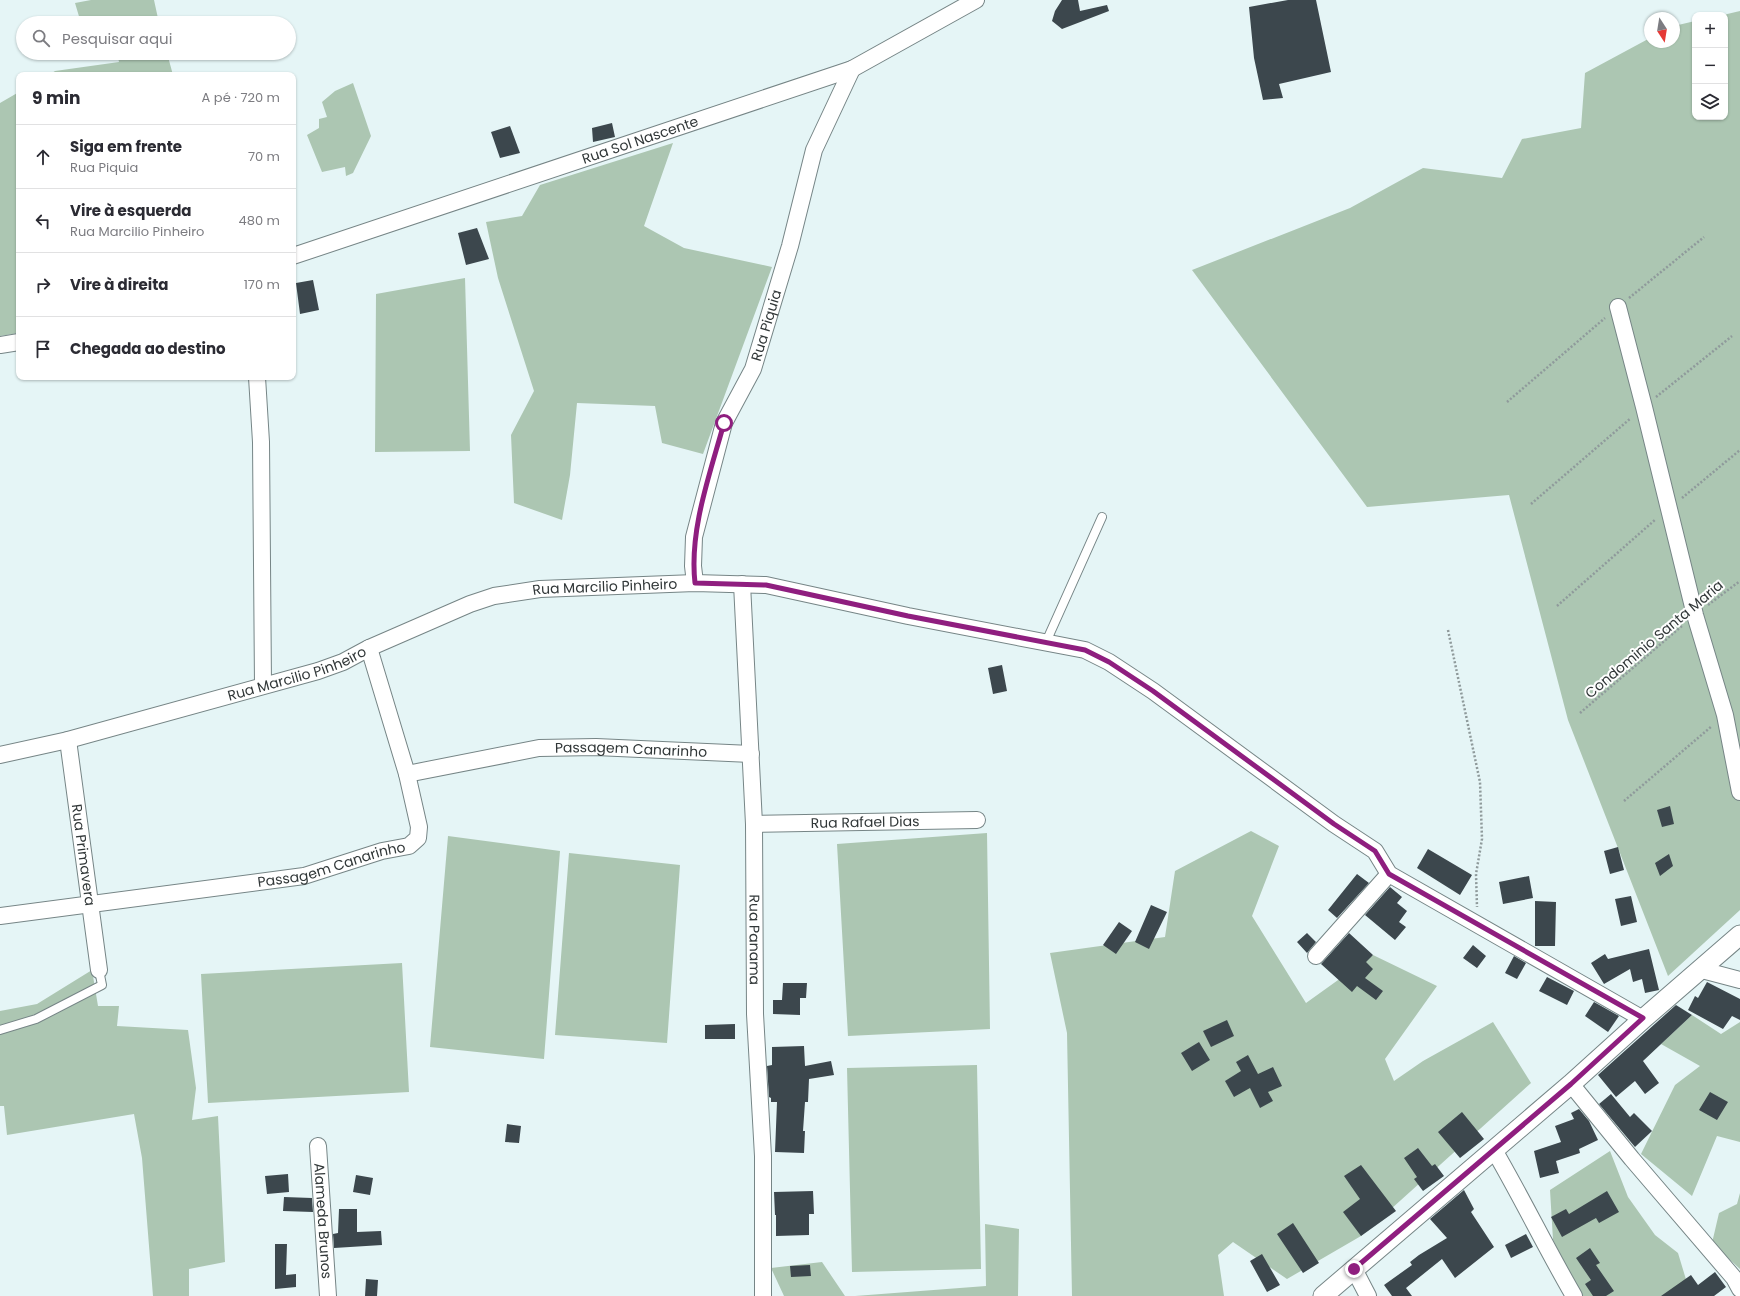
<!DOCTYPE html>
<html lang="pt">
<meta charset="utf-8">
<style>
body{margin:0;font-family:Poppins,sans-serif;background:#f7f7f7;color:#2b2b33}
.controls{position:absolute;right:12px;top:12px;display:grid;overflow:hidden;border-radius:8px;box-shadow:0 1px 3px #0004}
.controls button{width:36px;height:36px;display:grid;place-items:center;padding:0;border:0;border-bottom:1px solid #e1e1e2;background:#fff;color:#2b2b33;font:20px sans-serif}
.compass{position:absolute;left:1644px;top:12px;width:36px;height:36px;border-radius:50%;background:#fff;box-shadow:0 1px 3px #0004;rotate:168deg}
.stop{position:absolute;width:12px;height:12px;margin:-9px;border:3px solid #8f1e7f;border-radius:50%;background:#fff}
.stop.end{background:#8f1e7f;border-color:#fff;box-shadow:0 1px 4px #0008}
.list{margin:0;padding:0;list-style:none}
h2{display:flex;justify-content:space-between;align-items:center;height:52px;margin:0;padding:0 16px;font-size:17px}
h2 small{font-size:13px;font-weight:400;color:#7c7c81}
.list li{display:grid;grid-template-columns:26px 1fr auto;gap:12px;align-items:center;box-sizing:border-box;height:64px;padding:0 16px;border-top:1px solid #e1e1e2}
.list b{display:block;font-size:15px;white-space:nowrap}
.list p{margin:0;font-size:13px;white-space:nowrap;color:#7c7c81}
.list em{font-size:13px;font-style:normal;color:#7c7c81}
.icon{flex:none;width:22px;height:22px;fill:none;stroke:currentColor;stroke-width:2;stroke-linecap:round;stroke-linejoin:round}
.map{position:relative;flex:none;width:1740px;height:1296px;overflow:hidden}
.search{position:absolute;background:#fff;box-shadow:0 1px 3px #0004;left:16px;top:16px;width:280px;height:44px;display:flex;align-items:center;gap:10px;box-sizing:border-box;padding:0 14px;border-radius:22px;color:#7c7c81;font-size:15px}
.panel{position:absolute;background:#fff;box-shadow:0 1px 3px #0004;left:16px;top:72px;width:280px;height:308px;border-radius:8px}
.map>svg:first-child{display:block}
.green{fill:#acc6b2}
.building{fill:#3c474d}
.lines{fill:none;stroke-linecap:round;stroke-linejoin:round}
.service-casing{stroke:#768586;stroke-width:10}
.minor-casing{stroke:#768586;stroke-width:18}
.tertiary-casing{stroke:#768586;stroke-width:21}
.path{stroke:#8f9a9b;stroke-width:2.5;stroke-dasharray:2 2;stroke-linecap:butt}
.service{stroke:#fff;stroke-width:8}
.minor{stroke:#fff;stroke-width:16}
.tertiary{stroke:#fff;stroke-width:19}
.route{stroke:#8f1e7f;stroke-width:5}
.labels{text-anchor:middle;stroke-width:4;stroke-linejoin:round;paint-order:stroke}
.street-label{font-size:14px;fill:#313738;stroke:#fefefe}
</style>
<div class="map">
<svg width="1740" height="1296" viewBox="0 0 1740 1296">
<rect width="100%" height="100%" fill="#e5f5f6"/>
<path class="green" d="M91 0H154L159 23H81L75 3Z
M1740 11V910L1668 976 1568 720 1509 495 1367 507 1192 270 1350 208 1423 168 1502 178 1522 139 1581 128 1585 73 1650 38V42H1674V26L1695 21V117H1725V15H1723Z
M117 53H167L173 75H49L55 71 119 62Z
M353 83 371 136 353 173 346 176 345 167 322 172 307 135 319 128V119L327 117 322 102 335 91Z
M19 92V333L0 336V103Z
M673 143 644 226 684 248 772 267 703 454 662 443 655 406 577 403 570 475 562 520 514 503 511 435 534 391 498 278 486 222 522 216 540 185Z
M465 278 470 451 375 452 376 294Z
M1251 831 1279 846 1252 916 1306 1003 1373 955 1437 986 1385 1059 1394 1081 1423 1061 1493 1022 1531 1083 1361 1236 1287 1279 1233 1242 1218 1255 1224 1296H1072L1067 1033 1050 953 1165 937 1175 871Z
M987 833 990 1029 848 1036 837 844Z
M448 836 560 851 544 1059 430 1047Z
M569 853 680 865 667 1043 555 1035Z
M402 963 409 1092 208 1103 201 974Z
M92 970 98 1006H119L117 1026 188 1030 196 1088 192 1120 218 1116 225 1262 189 1269V1296H153L142 1158 134 1114 7 1135 4 1106H0V1011L37 1004Z
M1692 1015 1721 1034 1740 1022V1142L1717 1136 1692 1196 1641 1154 1675 1085 1700 1066 1661 1044Z
M977 1065 981 1269 852 1272 847 1068Z
M1610 1151 1628 1197 1655 1235 1678 1253 1691 1296H1580L1553 1240 1550 1190Z
M1740 1193V1269L1712 1243 1719 1213 1737 1204Z
M985 1224 1019 1229 1018 1296H855L986 1286Z
M822 1262 845 1296H784L771 1268Z"/>
<path class="building" d="M1062 0H1078L1080 11 1107 5 1109 11 1062 29 1052 21 1055 11Z
M1288 0H1316L1331 72 1279 84 1283 98 1263 100 1254 58 1249 7Z
M612 123 615 137 593 142 592 128Z
M510 126 520 153 500 158 491 132Z
M477 228 489 259 466 265 458 233Z
M313 280 319 310 300 314 296 283Z
M1002 665 1007 691 993 694 988 668Z
M1670 806 1674 824 1662 827 1657 810Z
M1618 847 1624 870 1610 874 1604 851Z
M1428 849 1472 875 1460 895 1417 868Z
M1669 854 1673 866 1660 876 1655 863Z
M1357 874 1369 883 1337 918 1328 910Z
M1529 876 1533 898 1503 904 1499 882Z
M1390 887 1402 897 1397 903 1407 911 1399 922 1406 927 1395 940 1365 915Z
M1631 896 1637 922 1621 926 1615 899Z
M1535 901 1556 902 1555 946H1535Z
M1151 905 1167 912 1149 949 1135 942Z
M1119 922 1132 931 1116 954 1103 945Z
M1307 933 1316 942 1307 953 1297 942Z
M1349 933 1373 955 1366 962 1373 969 1365 978 1383 991 1376 1000 1357 986 1352 992 1321 964Z
M1473 945 1486 956 1477 968 1463 958Z
M1649 949 1659 990 1645 993 1642 979 1633 982 1630 969 1604 984 1591 963 1605 954 1608 959Z
M1514 956 1526 963 1517 979 1505 973Z
M1547 977 1574 991 1567 1005 1539 991Z
M1707 982 1740 999V1020L1732 1016 1723 1029 1688 1010 1695 996 1698 998Z
M783 983H807L806 998H800V1015L773 1014V1000H782Z
M1594 1002 1619 1016 1608 1032 1585 1016Z
M1676 1005 1692 1015 1643 1061 1659 1083 1645 1094 1635 1081 1616 1097 1598 1075Z
M1227 1020 1234 1036 1211 1047 1203 1031Z
M735 1024V1039H705V1025Z
M1199 1042 1210 1060 1192 1071 1181 1053Z
M804 1046 805 1066 831 1061 834 1075 809 1079 808 1102H805L803 1131H805L804 1153 775 1152 777 1102H771V1098L769 1097 767 1066 772 1065V1047Z
M1248 1055 1258 1074 1273 1067 1282 1086 1268 1092 1273 1101 1260 1108 1250 1088 1234 1097 1225 1081 1241 1071 1236 1062Z
M1710 1092 1728 1102 1717 1120 1699 1110Z
M1611 1094 1630 1117 1634 1113 1652 1131 1635 1147 1599 1104Z
M1579 1109 1589 1121 1598 1140 1579 1149 1580 1153 1556 1161 1559 1173 1540 1178 1534 1151 1561 1142 1555 1126 1574 1119 1571 1113Z
M1462 1112 1484 1139 1460 1158 1438 1132Z
M507 1124 521 1126 519 1143 505 1142Z
M1418 1148 1432 1166 1435 1164 1444 1176 1423 1191 1414 1179 1417 1177 1404 1158Z
M1361 1165 1396 1211 1361 1236 1343 1212 1360 1199 1344 1176Z
M288 1174 289 1192 267 1194 265 1176Z
M356 1175 373 1178 370 1195 353 1192Z
M1464 1190 1474 1209 1471 1212 1494 1247 1455 1278 1442 1259 1406 1288 1412 1296H1392L1384 1285 1412 1265 1410 1262 1419 1255 1447 1238 1430 1219Z
M813 1191 814 1214H809V1235L776 1236V1215H775L774 1192Z
M1607 1191 1619 1212 1599 1223 1596 1218 1562 1237 1551 1217 1566 1209 1569 1214Z
M284 1197 312 1198 313 1212 283 1211Z
M339 1209H357V1232L381 1231 382 1245 334 1248 333 1234 338 1233Z
M1293 1223 1319 1263 1303 1273 1277 1234Z
M1526 1234 1533 1247 1511 1258 1505 1245Z
M275 1244H287L286 1275 296 1274V1287L275 1289Z
M1590 1248 1600 1263 1596 1265 1614 1291 1606 1296H1593L1585 1284 1591 1280 1576 1258Z
M1262 1254 1280 1285 1267 1292 1250 1261Z
M810 1265 811 1276 791 1277 790 1266Z
M1715 1272 1726 1287 1714 1296H1661L1691 1275 1698 1285Z
M366 1279 378 1280 377 1296H365Z"/>
<g class="lines">
<defs>
<path id="service" d="M1046 642 1102 517
M0 1030 36 1019 102 985 99 970"/>
<g id="minor">
<path id="s1" d="M293 256 852 69 976 0"/>
<path d="M1618 307 1644 407 1695 615 1725 715 1740 792"/>
<path d="M0 345 19 342"/>
<path d="M257 377 261 442 263 685"/>
<path id="s2" d="M695 583 693 566 694 537 724 423 753 369 790 246 814 150 852 69"/>
<path id="s3" d="M742 584 754 824 755 1014 763 1156V1296"/>
<path d="M369 648 407 774"/>
<path id="s4" d="M68 740 99 970"/>
<path id="s5" d="M0 755 68 740 318 671 343 662 369 648 470 604 494 596 540 589 695 583 766 585 908 616 1085 650 1109 662 1153 691 1334 824 1375 851 1389 874 1643 1019"/>
<path id="s6" d="M754 824 977 820"/>
<path id="s7" d="M0 916 304 876 382 851 409 846 418 838 419 827 407 774 539 748 596 747 751 754"/>
<path d="M1316 956 1389 874"/>
<path d="M1702 970 1740 980"/>
<path d="M1571 1084 1632 1159 1734 1278 1740 1289"/>
<path id="s8" d="M318 1146 328 1296"/>
<path d="M1494 1150C1522 1198 1546 1248 1574 1296"/>
<path d="M1354 1269 1368 1296"/>
</g>
<path id="tertiary" d="M1323 1296 1571 1084 1643 1019 1740 935"/>
</defs>
<use href="#service" class="service-casing"/>
<use href="#minor" class="minor-casing"/>
<use href="#tertiary" class="tertiary-casing"/>
<path class="path" d="M1629 298 1704 237
M1656 397 1732 336
M1507 402 1605 318
M1682 498 1740 450
M1531 504 1631 418
M1708 605 1740 581
M1557 606 1656 519
M1448 630 1480 782 1482 839 1476 874 1477 907
M1580 713 1683 625
M1624 801 1712 726"/>
<use href="#service" class="service"/>
<use href="#minor" class="minor"/>
<use href="#tertiary" class="tertiary"/>
</g>
<g class="lines">
<path class="route" d="M724 423C710 474 689 530 695 583L766 585 908 616 1085 650 1109 662 1153 691 1334 824 1375 851 1389 874 1643 1018 1571 1084 1354 1269"/>
</g>
<g class="labels">
<g class="street-label">
<text dy="5" stroke="none"><textPath href="#s1" startOffset="366">Rua Sol Nascente</textPath></text>
<text dy="5" stroke="none"><textPath href="#s2" startOffset="271">Rua Piquia</textPath></text>
<text dy="5" stroke="none"><textPath href="#s5" startOffset="632">Rua Marcilio Pinheiro</textPath></text>
<text transform="translate(1654 639) rotate(-40)" y="5">Condominio Santa Maria</text>
<text dy="5" stroke="none"><textPath href="#s5" startOffset="308">Rua Marcilio Pinheiro</textPath></text>
<text dy="5" stroke="none"><textPath href="#s7" startOffset="720">Passagem Canarinho</textPath></text>
<text dy="5" stroke="none"><textPath href="#s6" startOffset="111">Rua Rafael Dias</textPath></text>
<text dy="5" stroke="none"><textPath href="#s4" startOffset="116">Rua Primavera</textPath></text>
<text dy="5" stroke="none"><textPath href="#s7" startOffset="336">Passagem Canarinho</textPath></text>
<text dy="5" stroke="none"><textPath href="#s3" startOffset="356">Rua Panama</textPath></text>
<text dy="5" stroke="none"><textPath href="#s8" startOffset="75">Alameda Brunos</textPath></text>
</g>
</g>
</svg>
<div class="controls">
<button>+</button>
<button>−</button>
<button><svg class="icon" aria-label="layers" viewBox="0 0 24 24"><path d="M12 4l9 5-9 5-9-5zM3 14l9 5 9-5"/></svg></button>
</div>
<svg class="compass" viewBox="-18 -18 36 36"><path d="M0-13l5 13h-10z" fill="#e53935"/><path d="M0 13l5-13h-10z" fill="#7c7c81"/></svg>
<div class="stop" style="left:724px;top:423px"></div>
<div class="stop end" style="left:1354px;top:1269px"></div>
<div class="search"><svg class="icon" aria-label="search" viewBox="0 0 24 24"><circle cx="10" cy="10" r="6"/><path d="M15 15l6 6"/></svg>Pesquisar aqui</div>
<section class="panel">
<h2>9 min<small>A pé · 720 m</small></h2>
<ul class="list">
<li><svg class="icon" aria-label="ahead" viewBox="0 0 24 24"><path d="M12 20V5M6 11l6-6 6 6"/></svg><div><b>Siga em frente</b><p>Rua Piquia</p></div><em>70 m</em></li>
<li><svg class="icon" aria-label="left" viewBox="0 0 24 24"><path d="M17 20v-9H6M10 6l-5 5 5 5"/></svg><div><b>Vire à esquerda</b><p>Rua Marcilio Pinheiro</p></div><em>480 m</em></li>
<li><svg class="icon" aria-label="right" viewBox="0 0 24 24"><path d="M7 20v-9h11M14 6l5 5-5 5"/></svg><div><b>Vire à direita</b></div><em>170 m</em></li>
<li><svg class="icon" aria-label="arrive" viewBox="0 0 24 24"><path d="M6 21V4h12l-3 4 3 4H6"/></svg><div><b>Chegada ao destino</b></div></li>
</ul>
</section>
</div>
